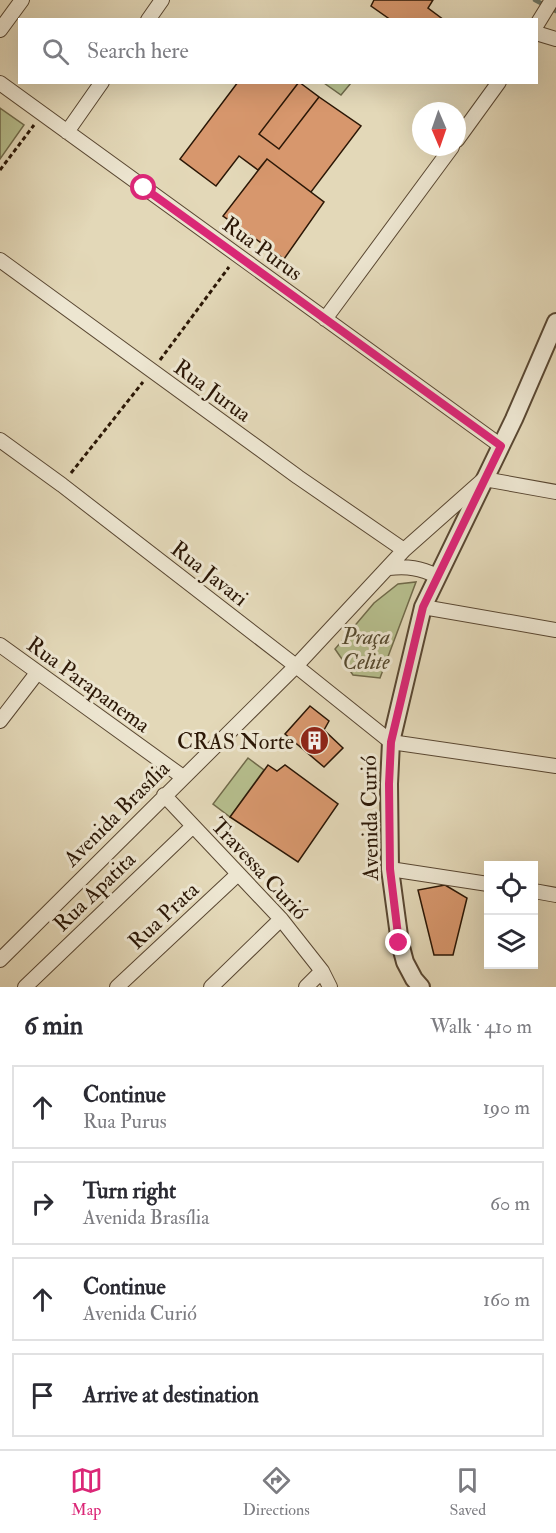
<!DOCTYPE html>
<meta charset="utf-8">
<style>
body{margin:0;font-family:"IM FELL Double Pica",serif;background:#f7f7f7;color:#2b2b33}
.controls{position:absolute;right:18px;bottom:18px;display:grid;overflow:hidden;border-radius:0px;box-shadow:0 6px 24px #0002}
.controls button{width:54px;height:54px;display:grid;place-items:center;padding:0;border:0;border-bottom:2px solid #e1e1e2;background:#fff;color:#2b2b33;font:30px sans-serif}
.compass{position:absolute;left:412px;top:102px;width:54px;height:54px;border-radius:50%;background:#fff;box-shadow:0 6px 24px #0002;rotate:178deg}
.stop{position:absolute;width:18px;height:18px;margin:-14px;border:4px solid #db2777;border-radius:50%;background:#fff}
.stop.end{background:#db2777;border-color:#fff;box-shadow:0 2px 6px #0008}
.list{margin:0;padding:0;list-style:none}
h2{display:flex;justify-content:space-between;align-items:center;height:78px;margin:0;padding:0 24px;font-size:26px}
h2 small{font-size:20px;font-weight:400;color:#7c7c81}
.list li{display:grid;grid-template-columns:39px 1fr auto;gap:18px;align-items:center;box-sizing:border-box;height:84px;margin:0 12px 12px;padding:0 12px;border:2px solid #e1e1e2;border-radius:0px}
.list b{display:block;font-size:22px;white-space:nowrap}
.list p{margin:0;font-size:20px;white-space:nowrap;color:#7c7c81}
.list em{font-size:20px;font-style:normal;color:#7c7c81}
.icon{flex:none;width:33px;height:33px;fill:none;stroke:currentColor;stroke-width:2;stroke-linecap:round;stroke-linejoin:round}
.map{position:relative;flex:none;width:556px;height:987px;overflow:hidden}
.search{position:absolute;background:#fff;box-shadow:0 6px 24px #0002;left:18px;right:18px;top:18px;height:66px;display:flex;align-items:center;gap:15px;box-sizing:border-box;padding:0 21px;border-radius:0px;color:#7c7c81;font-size:22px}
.sheet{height:462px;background:#fff}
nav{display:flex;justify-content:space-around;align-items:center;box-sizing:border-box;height:84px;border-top:2px solid #e1e1e2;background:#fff;font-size:16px;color:#7c7c81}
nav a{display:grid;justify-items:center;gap:3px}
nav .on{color:#db2777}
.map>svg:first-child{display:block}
.green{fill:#b6be8d;stroke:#706a4a;stroke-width:1.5}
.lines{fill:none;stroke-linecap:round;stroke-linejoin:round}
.stream{stroke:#6b796b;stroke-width:4.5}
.building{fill:#d7976d;stroke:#2b1706;stroke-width:1.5}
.minor-casing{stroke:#594732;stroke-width:16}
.tertiary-casing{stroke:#594732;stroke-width:20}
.path{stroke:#2b1706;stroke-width:3;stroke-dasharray:4.5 3;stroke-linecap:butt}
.minor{stroke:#ede6d1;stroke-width:14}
.tertiary{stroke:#ede6d1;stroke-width:16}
.route{stroke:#db2777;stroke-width:8}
.labels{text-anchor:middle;stroke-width:6;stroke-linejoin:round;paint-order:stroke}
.street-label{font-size:22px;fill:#2b1706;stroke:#ede6d1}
.park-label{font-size:22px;font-style:italic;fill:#55492e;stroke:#ede6d1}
.poi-label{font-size:22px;fill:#2b1706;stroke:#ede6d1;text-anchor:end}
</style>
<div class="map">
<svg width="556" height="987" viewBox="0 0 556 987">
<rect width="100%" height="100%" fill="#e3d8b8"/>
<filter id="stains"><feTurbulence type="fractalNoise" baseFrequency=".00333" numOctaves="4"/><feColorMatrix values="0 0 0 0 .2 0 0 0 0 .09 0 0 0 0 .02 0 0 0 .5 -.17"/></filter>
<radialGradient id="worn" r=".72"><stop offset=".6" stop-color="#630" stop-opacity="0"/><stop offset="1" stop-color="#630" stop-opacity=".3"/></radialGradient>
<path class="green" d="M324 83H351L341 95Z
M0 108 24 125 0 159Z
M416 582 380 678 353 675 335 649 374 603 398 584Z
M248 758 264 770 230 817 213 804Z"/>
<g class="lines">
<path class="stream" d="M535 0 556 11"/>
</g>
<path class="building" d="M374 0H433L428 8 444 20H391L371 6Z
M238 82H299L259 134 279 149 319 97 361 126 311 192 267 159 258 170 239 156 216 186 180 159Z
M299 82 319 97 279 149 259 134Z
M267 159 324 202 284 259 223 216Z
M310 706 329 721 324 730 343 748 324 767 285 734Z
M268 765 277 771 285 765 338 804 298 862 230 817Z
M445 885 467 898 453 955H434L418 890Z"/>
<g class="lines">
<defs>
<path id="minor" d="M148 20 162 0
M536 26 552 0
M0 30 22 0
M536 33 556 39
M0 83 501 446
M67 132 102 82
M457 140 499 82
M0 260 298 477 404 550
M325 319 452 147
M0 440 62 485 296 666 391 742 556 766
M389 568C408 566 420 568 437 576
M423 607 556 630
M0 645 183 777
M0 721 37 673
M164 795 281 919 322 971 330 987
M390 869 488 884
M534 891 556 895
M0 960 296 666 404 550 484 479 556 492
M25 987 193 826
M117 987 238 874
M211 987 281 919
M306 987 322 971"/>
<path id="tertiary" d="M421 987 414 979 405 962 400 943 390 869 389 784 391 742 423 607 514 419 556 322"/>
</defs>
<use href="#minor" class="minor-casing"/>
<use href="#tertiary" class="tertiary-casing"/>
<path class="path" d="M0 170 34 125
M160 360 229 267
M71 473 143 382"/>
<use href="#minor" class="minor"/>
<use href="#tertiary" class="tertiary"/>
</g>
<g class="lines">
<path class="route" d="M144 188 501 446 423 607 391 742 389 784 390 869 399 943"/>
</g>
<defs>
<symbol id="building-disc" viewBox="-11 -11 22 22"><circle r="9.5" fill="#8f2418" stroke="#ede6d1"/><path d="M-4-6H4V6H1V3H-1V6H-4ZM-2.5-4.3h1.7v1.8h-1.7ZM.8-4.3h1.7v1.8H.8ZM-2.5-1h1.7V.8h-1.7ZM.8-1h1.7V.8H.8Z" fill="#fff"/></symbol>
</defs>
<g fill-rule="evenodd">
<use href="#building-disc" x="298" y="724" width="33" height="33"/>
</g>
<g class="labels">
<g class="street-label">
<text transform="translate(263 248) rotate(36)" y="8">Rua Purus</text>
<text transform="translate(213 390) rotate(36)" y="8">Rua Jurua</text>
<text transform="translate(210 573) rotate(38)" y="8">Rua Javari</text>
<text transform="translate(89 684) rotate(36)" y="8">Rua Parapanema</text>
<text transform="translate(116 813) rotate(-45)" y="8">Avenida Brasília</text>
<text transform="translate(369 818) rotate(-91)" y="8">Avenida Curió</text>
<text transform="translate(260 868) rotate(47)" y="8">Travessa Curió</text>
<text transform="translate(94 891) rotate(-44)" y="8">Rua Apatita</text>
<text transform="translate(163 915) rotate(-43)" y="8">Rua Prata</text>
</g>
<g class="park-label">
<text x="366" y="644">Praça<tspan x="366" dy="25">Celite</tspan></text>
</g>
<g class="poi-label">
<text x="294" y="749">CRAS Norte</text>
</g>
</g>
<rect width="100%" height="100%" filter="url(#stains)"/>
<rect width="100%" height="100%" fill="url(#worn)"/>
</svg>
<div class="controls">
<button><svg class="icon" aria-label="locate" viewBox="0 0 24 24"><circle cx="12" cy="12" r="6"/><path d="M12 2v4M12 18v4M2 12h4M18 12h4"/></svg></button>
<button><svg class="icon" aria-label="layers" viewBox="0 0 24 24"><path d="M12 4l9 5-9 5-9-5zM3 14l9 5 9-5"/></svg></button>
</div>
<svg class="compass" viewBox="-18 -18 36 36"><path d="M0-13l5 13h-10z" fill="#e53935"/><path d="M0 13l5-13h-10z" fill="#7c7c81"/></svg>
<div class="stop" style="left:144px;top:188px"></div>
<div class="stop end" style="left:399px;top:943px"></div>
<div class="search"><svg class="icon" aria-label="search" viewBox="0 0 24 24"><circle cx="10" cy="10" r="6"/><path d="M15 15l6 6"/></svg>Search here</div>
</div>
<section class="sheet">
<h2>6 min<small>Walk · 410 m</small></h2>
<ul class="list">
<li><svg class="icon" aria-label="ahead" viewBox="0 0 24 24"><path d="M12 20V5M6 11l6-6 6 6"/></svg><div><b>Continue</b><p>Rua Purus</p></div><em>190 m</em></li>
<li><svg class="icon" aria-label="right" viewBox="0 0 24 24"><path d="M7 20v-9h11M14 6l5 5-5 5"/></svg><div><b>Turn right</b><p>Avenida Brasília</p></div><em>60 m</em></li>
<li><svg class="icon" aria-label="ahead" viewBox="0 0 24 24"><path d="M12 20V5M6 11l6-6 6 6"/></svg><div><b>Continue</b><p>Avenida Curió</p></div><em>160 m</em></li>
<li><svg class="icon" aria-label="arrive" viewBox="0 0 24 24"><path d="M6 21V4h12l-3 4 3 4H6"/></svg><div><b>Arrive at destination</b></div></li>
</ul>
</section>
<nav>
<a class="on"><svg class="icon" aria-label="map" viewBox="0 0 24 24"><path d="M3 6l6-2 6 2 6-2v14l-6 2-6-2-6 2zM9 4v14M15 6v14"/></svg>Map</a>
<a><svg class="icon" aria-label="directions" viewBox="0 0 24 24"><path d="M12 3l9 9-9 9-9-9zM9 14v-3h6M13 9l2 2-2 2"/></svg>Directions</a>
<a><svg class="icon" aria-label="saved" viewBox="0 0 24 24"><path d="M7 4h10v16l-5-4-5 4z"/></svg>Saved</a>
</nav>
